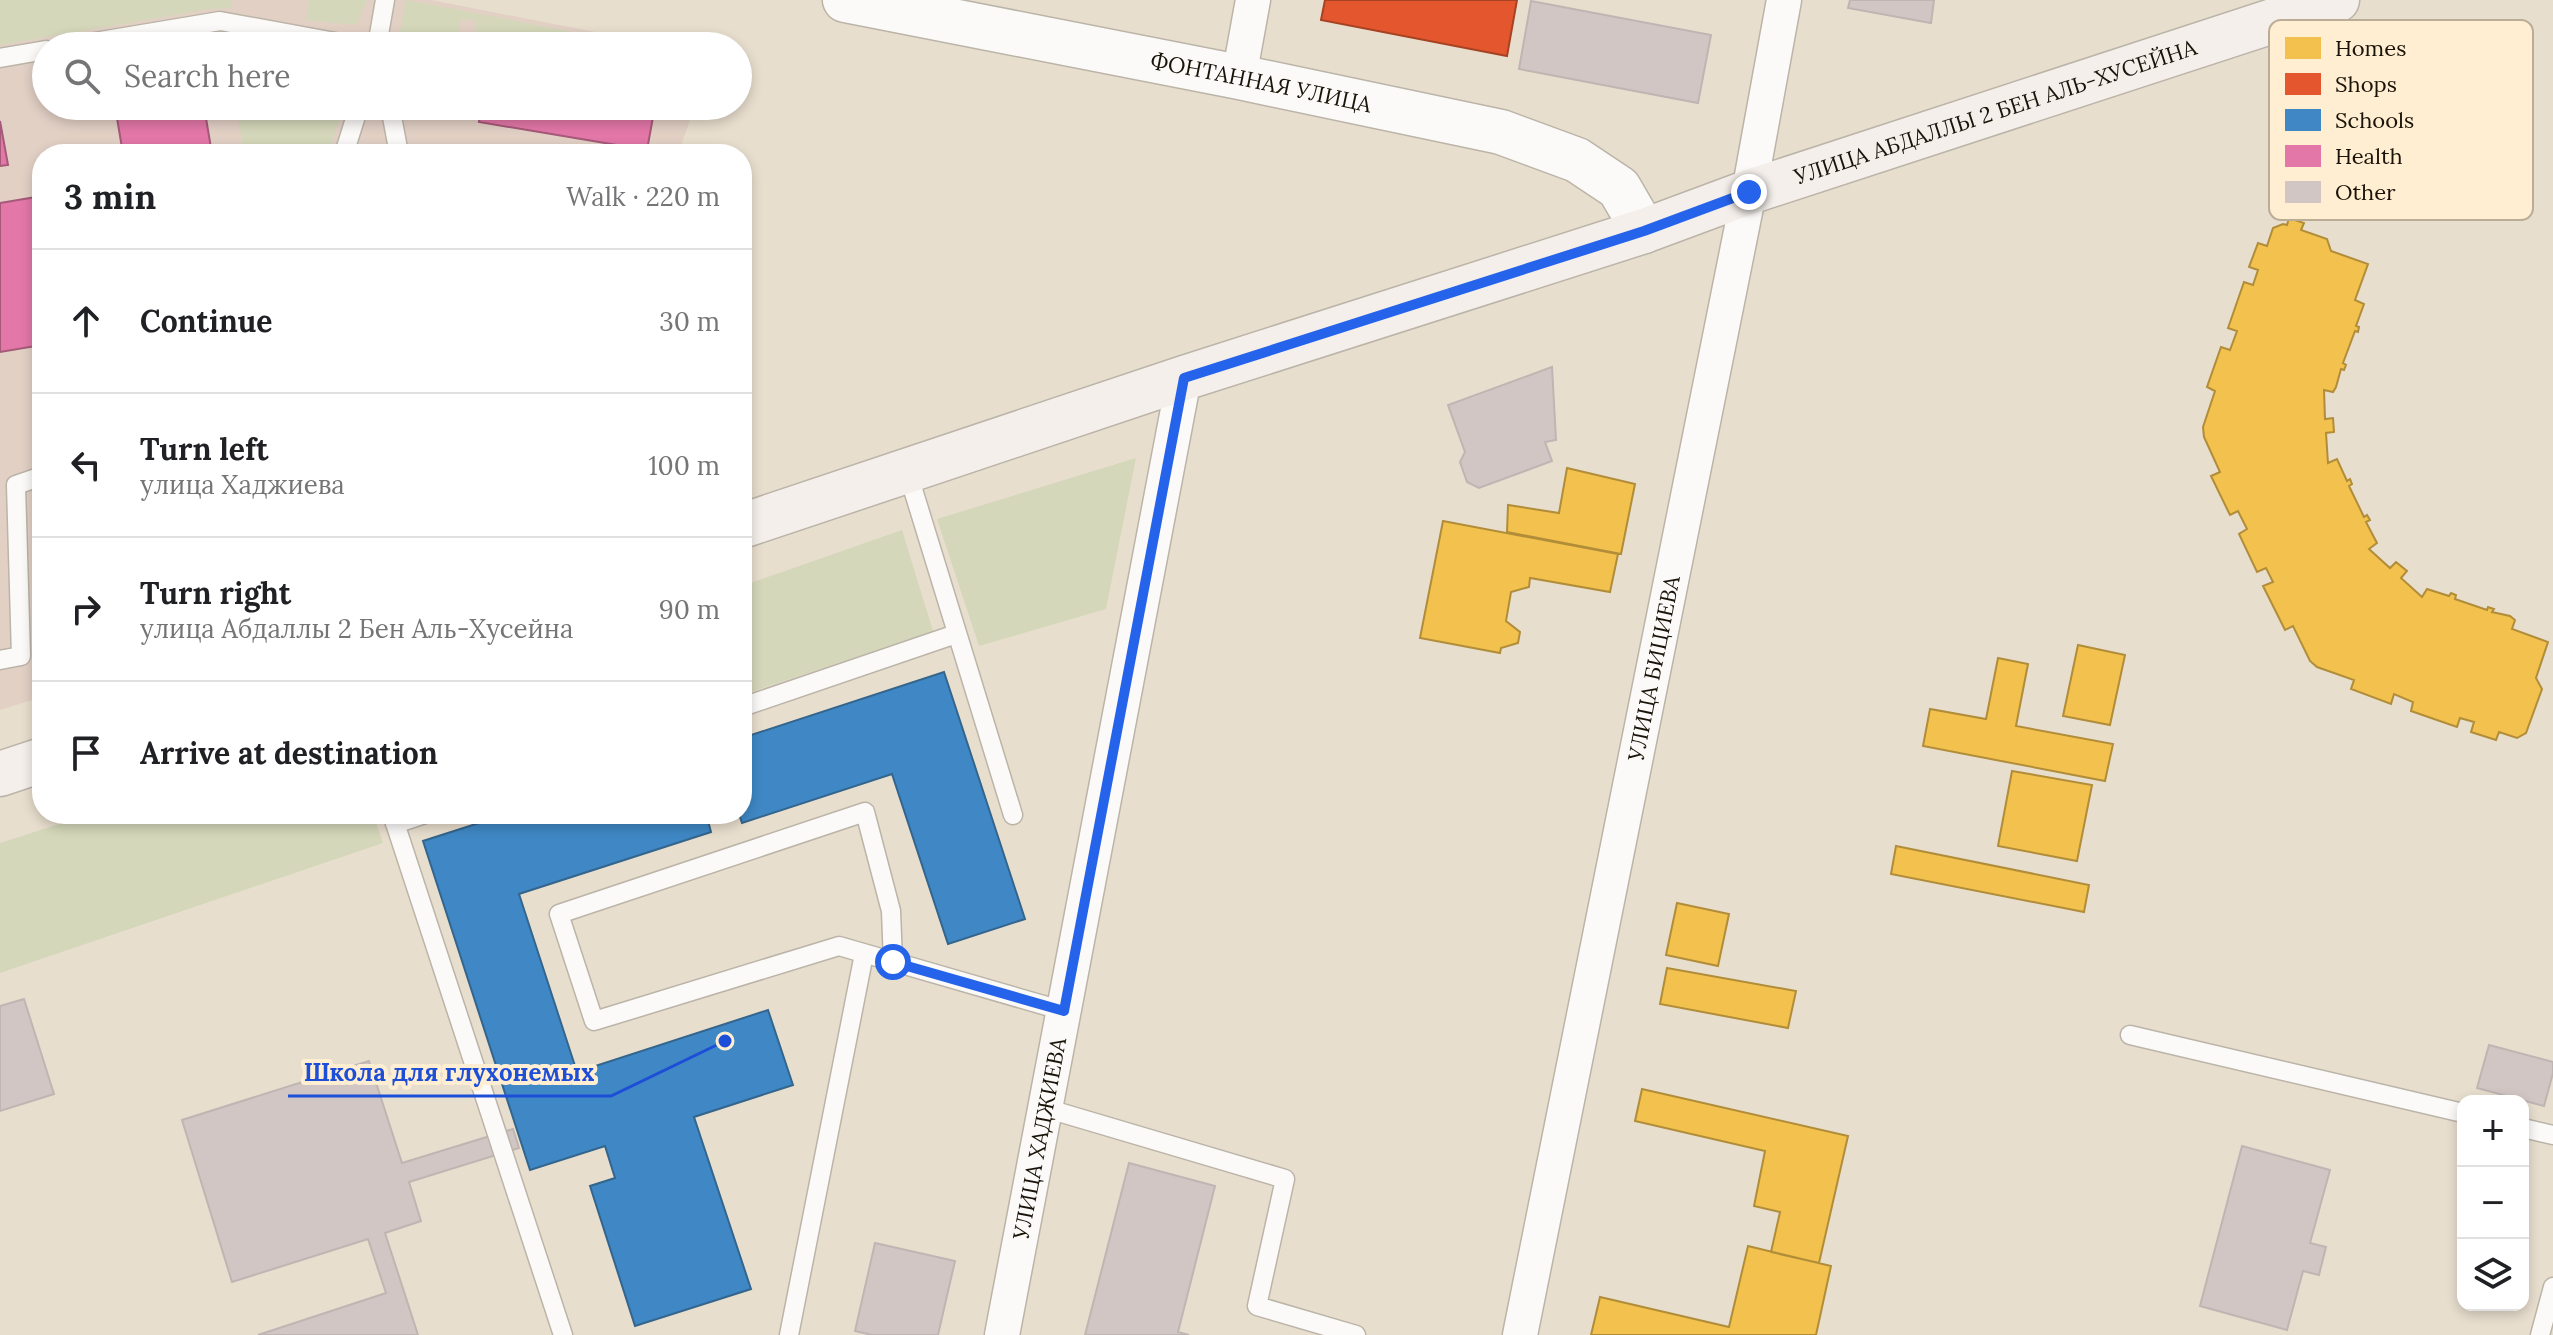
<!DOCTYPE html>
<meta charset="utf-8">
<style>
body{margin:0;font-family:Lora,serif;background:#f2f2f2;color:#202124}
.controls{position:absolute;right:24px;bottom:24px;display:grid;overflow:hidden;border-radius:16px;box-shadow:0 4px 12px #0003}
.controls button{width:72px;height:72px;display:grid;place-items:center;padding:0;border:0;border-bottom:2px solid #e0e0e0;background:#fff;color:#202124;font:40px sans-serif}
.stop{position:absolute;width:24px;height:24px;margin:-18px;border:6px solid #2563eb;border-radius:50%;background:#fff}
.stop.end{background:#2563eb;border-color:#fff;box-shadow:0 2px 8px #0008}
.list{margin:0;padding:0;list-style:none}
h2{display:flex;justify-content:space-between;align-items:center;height:104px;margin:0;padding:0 32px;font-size:34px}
h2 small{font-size:26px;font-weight:400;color:#757577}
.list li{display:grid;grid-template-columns:52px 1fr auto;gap:24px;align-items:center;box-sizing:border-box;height:144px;padding:0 32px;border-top:2px solid #e0e0e0}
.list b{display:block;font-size:30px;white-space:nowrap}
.list p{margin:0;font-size:26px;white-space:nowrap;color:#757577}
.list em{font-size:26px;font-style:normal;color:#757577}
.icon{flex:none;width:44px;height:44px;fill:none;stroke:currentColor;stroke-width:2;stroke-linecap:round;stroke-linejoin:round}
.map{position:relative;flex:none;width:2553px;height:1335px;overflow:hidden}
.search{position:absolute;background:#fff;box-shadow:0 4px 12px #0003;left:32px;top:32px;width:720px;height:88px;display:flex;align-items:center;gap:20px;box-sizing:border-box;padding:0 28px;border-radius:44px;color:#757577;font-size:30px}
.panel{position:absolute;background:#fff;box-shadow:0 4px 12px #0003;left:32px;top:144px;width:720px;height:680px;border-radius:32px}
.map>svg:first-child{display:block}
.medical{fill:#e2d0c5}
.green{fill:#d4d7b9}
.homes{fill:#f2c14e;stroke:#b18d39;stroke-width:2}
.shops{fill:#e4572e;stroke:#a74323;stroke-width:2}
.schools{fill:#3f88c5;stroke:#34658d;stroke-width:2}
.health{fill:#e377a8;stroke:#a65978;stroke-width:2}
.building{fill:#d2c6c4;stroke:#bfb5b2;stroke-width:2}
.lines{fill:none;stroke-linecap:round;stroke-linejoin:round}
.service-casing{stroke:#bbb4a8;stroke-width:21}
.minor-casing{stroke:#bbb4a8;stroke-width:37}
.tertiary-casing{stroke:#bbb4a8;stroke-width:47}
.secondary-casing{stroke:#bbb4a8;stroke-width:47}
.service{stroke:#fcfaf8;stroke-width:18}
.minor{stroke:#fcfaf8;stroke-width:34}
.tertiary{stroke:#fcfaf8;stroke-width:44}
.secondary{stroke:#f4efeb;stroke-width:44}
.route{stroke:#2563eb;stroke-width:10}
.labels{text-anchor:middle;stroke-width:8;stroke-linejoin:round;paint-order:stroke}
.street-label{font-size:22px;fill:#191309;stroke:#ffeed1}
.key{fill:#ffeed1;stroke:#baac95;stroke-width:2}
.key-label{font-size:22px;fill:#191309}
.leader{fill:none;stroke:#1d4ed8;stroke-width:3}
.callout-dot{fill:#1d4ed8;stroke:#ffeed1;stroke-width:3}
.callout-label{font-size:24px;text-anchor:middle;font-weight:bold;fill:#1d4ed8;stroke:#ffeed1;stroke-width:8;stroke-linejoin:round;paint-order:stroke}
</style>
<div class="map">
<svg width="2553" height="1335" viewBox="0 0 2553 1335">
<rect width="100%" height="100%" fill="#e8dece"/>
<path class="medical" d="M0 0H431L667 46H46V106H695L678 154H42V697L0 710Z"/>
<path class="green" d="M0 0H232L231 8 209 9 0 45Z
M303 0H367L356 25 306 20 309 1Z
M406 0H407L646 46H522L475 37 476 20 461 19 456 46H397Z
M236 106H344L328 154H244Z
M1136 458 1106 609 979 646 937 519Z
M902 530 933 631 742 695V586Z
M90 814H373L383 843 0 973V843Z"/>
<path class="homes" d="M2289 218 2304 223 2301 230 2327 239 2331 251 2368 264 2355 300 2364 304 2356 326 2359 327 2358 332 2355 331 2343 363 2346 365 2344 370 2341 369 2336 387 2333 392 2324 390 2325 419 2333 418 2334 432 2326 433 2328 463 2337 459 2347 481 2350 479 2352 484 2349 486 2364 517 2367 515 2370 520 2366 522 2377 543 2369 549 2390 568 2396 562 2407 571 2401 578 2422 597 2427 589 2449 596 2451 593 2456 595 2455 599 2487 610 2488 607 2494 609 2492 612 2510 616 2515 620 2512 629 2548 642 2536 678 2542 689 2526 733 2517 738 2499 732 2496 740 2471 732 2474 722 2460 718 2457 727 2411 711 2413 702 2394 694 2391 704 2351 689 2354 680 2317 667 2310 661 2293 626 2285 630 2263 586 2273 582 2266 568 2257 572 2239 534 2247 529 2238 511 2230 515 2211 476 2220 472 2204 437 2203 427 2215 391 2207 387 2221 347 2230 350 2237 331 2228 328 2244 282 2253 285 2258 270 2249 267 2258 243 2267 246 2273 228 2283 224 2287 225Z
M1567 468 1635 484 1621 554 1507 532 1508 505 1559 513Z
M1443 521 1618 554 1610 592 1530 578 1529 587 1511 592 1506 621 1520 632 1518 643 1501 648 1500 653 1420 638Z
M2078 645 2125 655 2110 725 2063 716Z
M1998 658 2028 664 2016 726 2113 744 2105 781 1923 746 1930 709 1986 719Z
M2012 771 2092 785 2077 861 1998 846Z
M1896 846 2089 885 2084 912 1891 874Z
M1677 903 1729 914 1718 966 1666 955Z
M1667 968 1796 991 1788 1028 1660 1004Z
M1642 1089 1848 1136 1819 1263 1771 1252 1780 1212 1754 1206 1765 1151 1635 1121Z
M1748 1246 1831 1266 1816 1335H1591L1600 1297 1729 1327Z"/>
<path class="shops" d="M1325 0H1517L1507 56 1321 20Z
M1325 0H1517L1507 56 1321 20Z"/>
<path class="schools" d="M944 672 1025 919 948 944 892 774 742 823 739 814H742V738Z
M507 814H716L707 817 711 832 519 894 577 1072 768 1010 793 1085 694 1117 751 1289 635 1326 590 1186 615 1178 605 1146 530 1170 423 841Z"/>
<path class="health" d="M115 106H204L212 154H123Z
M481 106H655L647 150 479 122Z
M0 121 8 165 0 166Z
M42 196V345L0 352V203Z"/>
<path class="building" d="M1850 0H1934L1931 23 1848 8Z
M1531 1 1711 35 1698 103 1519 69Z
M1552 367 1556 440 1545 442 1552 461 1479 488 1467 482 1460 462 1465 452 1448 405Z
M24 999 54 1094 0 1111V1006Z
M2489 1045 2553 1062V1073L2544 1106 2477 1088Z
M369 1061 402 1163 513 1129 519 1148 409 1182 421 1221 385 1233 418 1335H258L386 1293 368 1239 232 1282 182 1120Z
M369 1061 402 1163 513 1129 519 1148 409 1182 421 1221 385 1233 418 1335H258L386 1293 368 1239 232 1282 182 1120Z
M2242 1146 2330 1170 2310 1243 2326 1247 2319 1275 2303 1271 2287 1330 2200 1306Z
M1129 1163 1215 1186 1178 1332 1189 1335H1085Z
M875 1243 955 1261 938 1335H872L855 1331Z"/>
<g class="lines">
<defs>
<path id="service" d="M71 46 220 21 357 46
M377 46 385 0
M0 58 46 50
M390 106 399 154
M344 154 359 106
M907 470 1013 815
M0 660 21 656 16 485 42 476
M742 707 956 634
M392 814 563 1335
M395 824 425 814
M893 962 891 911 865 812 559 914 594 1021 839 946 1064 1011
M2130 1035 2463 1113
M1045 1108 1285 1179 1257 1306 1356 1335
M2523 1128 2553 1135
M789 1335 864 954
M2540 1335 2553 1287"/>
<g id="minor">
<path d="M1239 77 1253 0"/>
<path id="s1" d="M1002 1335 1184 378"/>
<path id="s2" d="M1520 1335 1749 192 1784 0"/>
</g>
<g id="tertiary">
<path id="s3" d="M845 0 1239 77 1501 132 1577 160 1619 188 1644 231"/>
</g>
<g id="secondary">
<path id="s4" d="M742 526 1184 378 1644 231 1749 192 2337 0"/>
<path d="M0 774 42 760"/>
</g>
</defs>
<use href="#service" class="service-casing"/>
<use href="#minor" class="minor-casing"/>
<use href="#tertiary" class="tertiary-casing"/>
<use href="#secondary" class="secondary-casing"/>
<use href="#service" class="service"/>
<use href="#minor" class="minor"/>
<use href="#tertiary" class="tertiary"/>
<use href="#secondary" class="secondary"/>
</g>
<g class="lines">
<path class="route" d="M893 962 1064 1011 1184 378 1644 231 1749 192"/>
</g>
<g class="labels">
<g class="street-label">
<text dy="8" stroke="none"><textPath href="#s3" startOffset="424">ФОНТАННАЯ УЛИЦА</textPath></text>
<text dy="8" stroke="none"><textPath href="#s4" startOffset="1320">УЛИЦА АБДАЛЛЫ 2 БЕН АЛЬ-ХУСЕЙНА</textPath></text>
<text dy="8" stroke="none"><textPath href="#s2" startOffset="680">УЛИЦА БИЦИЕВА</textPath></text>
<text dy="8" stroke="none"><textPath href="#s1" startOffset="200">УЛИЦА ХАДЖИЕВА</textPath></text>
</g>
</g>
<rect x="2269" y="20" width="264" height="200" rx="12" class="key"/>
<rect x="2285" y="37" width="36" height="22" fill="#f2c14e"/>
<rect x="2285" y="73" width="36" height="22" fill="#e4572e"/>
<rect x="2285" y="109" width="36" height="22" fill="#3f88c5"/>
<rect x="2285" y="145" width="36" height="22" fill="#e377a8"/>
<rect x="2285" y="181" width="36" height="22" fill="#d2c6c4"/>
<g class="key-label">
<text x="2335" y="56">Homes</text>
<text x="2335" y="92">Shops</text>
<text x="2335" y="128">Schools</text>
<text x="2335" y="164">Health</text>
<text x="2335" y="200">Other</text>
</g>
<path class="leader" d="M725 1041L611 1096H288"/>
<circle class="callout-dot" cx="725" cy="1041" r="8"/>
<g class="callout-label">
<text x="449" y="1081">Школа для глухонемых</text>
</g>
</svg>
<div class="controls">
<button>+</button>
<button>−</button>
<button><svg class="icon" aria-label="layers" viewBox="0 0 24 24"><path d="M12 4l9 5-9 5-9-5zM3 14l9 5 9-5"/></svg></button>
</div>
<div class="stop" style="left:893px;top:962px"></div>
<div class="stop end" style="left:1749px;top:192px"></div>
<div class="search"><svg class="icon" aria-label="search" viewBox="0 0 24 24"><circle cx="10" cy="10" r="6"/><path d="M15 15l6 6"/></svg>Search here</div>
<section class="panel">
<h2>3 min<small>Walk · 220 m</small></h2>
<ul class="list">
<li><svg class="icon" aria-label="ahead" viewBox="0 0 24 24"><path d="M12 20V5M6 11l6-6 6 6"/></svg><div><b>Continue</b></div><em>30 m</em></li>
<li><svg class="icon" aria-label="left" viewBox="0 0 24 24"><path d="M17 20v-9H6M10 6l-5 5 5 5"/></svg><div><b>Turn left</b><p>улица Хаджиева</p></div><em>100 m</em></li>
<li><svg class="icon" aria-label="right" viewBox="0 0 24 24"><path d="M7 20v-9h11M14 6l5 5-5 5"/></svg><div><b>Turn right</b><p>улица Абдаллы 2 Бен Аль-Хусейна</p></div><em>90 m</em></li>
<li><svg class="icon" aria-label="arrive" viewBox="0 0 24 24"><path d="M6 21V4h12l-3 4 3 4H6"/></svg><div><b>Arrive at destination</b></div></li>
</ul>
</section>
</div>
